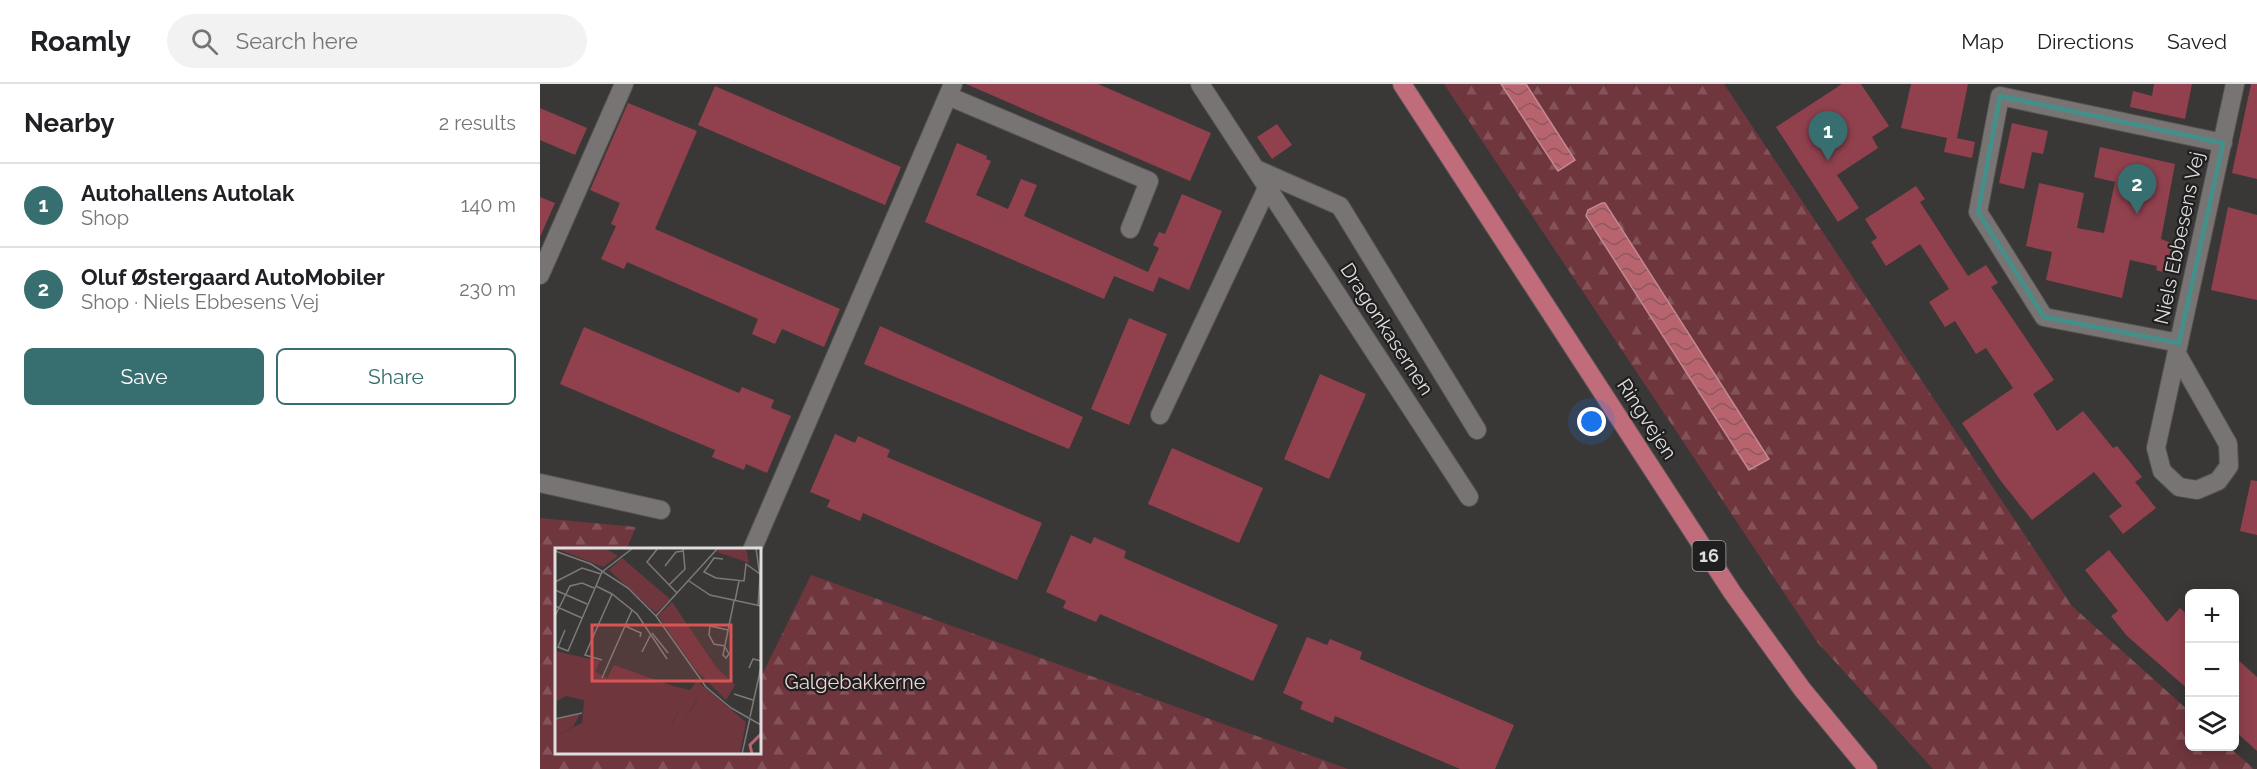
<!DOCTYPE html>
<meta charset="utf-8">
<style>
body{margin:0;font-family:Raleway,sans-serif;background:#f2f2f2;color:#202124}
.controls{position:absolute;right:18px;bottom:18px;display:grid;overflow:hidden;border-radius:9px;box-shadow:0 3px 15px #0003}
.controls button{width:54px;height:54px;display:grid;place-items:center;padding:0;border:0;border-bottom:2px solid #e0e0e0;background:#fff;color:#202124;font:30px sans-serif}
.you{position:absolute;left:1052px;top:338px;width:21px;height:21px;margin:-15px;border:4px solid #fff;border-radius:50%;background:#1a73e8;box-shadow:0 0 0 9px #1a73e833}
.badge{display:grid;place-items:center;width:39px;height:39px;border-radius:50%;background:#376e6f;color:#fff;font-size:20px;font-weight:700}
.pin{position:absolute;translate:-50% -50px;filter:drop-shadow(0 2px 3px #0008)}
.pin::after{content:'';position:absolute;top:32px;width:21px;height:18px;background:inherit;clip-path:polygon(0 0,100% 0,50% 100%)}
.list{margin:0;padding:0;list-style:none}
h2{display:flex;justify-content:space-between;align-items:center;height:78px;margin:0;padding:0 24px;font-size:26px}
h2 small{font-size:20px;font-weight:400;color:#757577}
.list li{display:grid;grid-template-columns:39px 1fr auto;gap:18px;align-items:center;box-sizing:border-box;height:84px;padding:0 24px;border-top:2px solid #e0e0e0}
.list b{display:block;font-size:22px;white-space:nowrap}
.list p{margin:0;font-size:20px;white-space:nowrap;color:#757577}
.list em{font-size:20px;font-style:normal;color:#757577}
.actions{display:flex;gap:12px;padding:18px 24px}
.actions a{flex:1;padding:14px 0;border:2px solid #376e6f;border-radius:9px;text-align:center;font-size:21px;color:#376e6f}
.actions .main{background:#376e6f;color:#fff}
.icon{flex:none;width:33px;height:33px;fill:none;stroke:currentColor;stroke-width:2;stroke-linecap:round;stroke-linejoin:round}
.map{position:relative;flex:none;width:1717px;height:685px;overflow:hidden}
header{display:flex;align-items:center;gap:36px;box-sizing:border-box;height:84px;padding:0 30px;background:#fff;border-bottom:2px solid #e0e0e0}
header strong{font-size:28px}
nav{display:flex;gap:33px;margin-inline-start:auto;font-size:21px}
.search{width:420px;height:54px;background:#f2f2f2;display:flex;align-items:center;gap:15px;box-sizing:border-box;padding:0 21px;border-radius:33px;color:#757577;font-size:22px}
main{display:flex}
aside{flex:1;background:#fff}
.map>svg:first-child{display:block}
.forest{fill:url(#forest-firs)}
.water{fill:url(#water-waves);stroke:#c48890;stroke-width:1.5}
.building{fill:#91414e}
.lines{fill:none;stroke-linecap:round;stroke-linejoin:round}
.minor-casing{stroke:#565353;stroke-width:20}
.major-casing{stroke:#565353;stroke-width:20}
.minor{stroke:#787474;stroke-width:18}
.major{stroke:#c16c7a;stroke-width:18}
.marked{fill:none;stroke:#43908a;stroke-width:4.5;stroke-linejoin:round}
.labels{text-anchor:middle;stroke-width:4.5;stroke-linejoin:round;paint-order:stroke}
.shield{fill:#201f1f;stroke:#a6a4a4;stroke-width:1.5}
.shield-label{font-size:18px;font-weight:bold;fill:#dfdddd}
.street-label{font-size:20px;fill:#dfdddd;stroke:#201f1f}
.park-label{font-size:20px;fill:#eed6d7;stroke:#201f1f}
.inset-river{fill:none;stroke:#b8646f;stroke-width:3}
.inset-road{fill:none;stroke:#7c7979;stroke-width:1.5}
.view{fill:#d85555;fill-opacity:0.15;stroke:#d85555;stroke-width:3}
.inset-edge{fill:none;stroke:#dfdddd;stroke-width:3}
</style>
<header>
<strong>Roamly</strong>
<div class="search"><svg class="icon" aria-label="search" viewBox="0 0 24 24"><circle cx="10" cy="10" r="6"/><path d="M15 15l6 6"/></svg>Search here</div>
<nav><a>Map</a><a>Directions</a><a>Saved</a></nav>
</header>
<main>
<aside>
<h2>Nearby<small>2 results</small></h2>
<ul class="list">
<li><span class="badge">1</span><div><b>Autohallens Autolak</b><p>Shop</p></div><em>140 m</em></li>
<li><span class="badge">2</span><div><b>Oluf Østergaard AutoMobiler</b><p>Shop · Niels Ebbesens Vej</p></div><em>230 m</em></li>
</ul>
<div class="actions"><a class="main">Save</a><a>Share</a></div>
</aside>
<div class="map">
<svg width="1717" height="685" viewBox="0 0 1717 685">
<defs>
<pattern id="forest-firs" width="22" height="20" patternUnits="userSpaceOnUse" patternTransform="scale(1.5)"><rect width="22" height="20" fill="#70363e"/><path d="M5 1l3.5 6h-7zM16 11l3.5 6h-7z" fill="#845359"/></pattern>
<pattern id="water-waves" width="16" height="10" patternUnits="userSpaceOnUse" patternTransform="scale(1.5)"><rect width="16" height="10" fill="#b8646f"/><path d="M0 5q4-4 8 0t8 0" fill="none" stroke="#8f585f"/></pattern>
</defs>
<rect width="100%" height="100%" fill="#3a3737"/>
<path class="forest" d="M904 0H1184L1532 522 1649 627 1650 662 1689 663 1714 685H1393L1277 558Z
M0 434 96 443 86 466H16V668H219V597L271 491 808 685H0Z"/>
<path class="water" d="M961 0H986L1035 76 1018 87Z
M1062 119H1065L1229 375 1209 386 1046 132 1048 126Z"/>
<path class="building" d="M426 0H558L671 49 650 97Z
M1302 0H1321L1349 42 1332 53 1338 64 1297 91 1319 124 1298 138 1236 43Z
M1371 0H1428L1417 54 1435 58 1432 74 1404 68 1407 54 1361 44Z
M1614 0H1652L1645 35 1590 23 1593 7 1612 12Z
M1711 0H1717V95L1692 89Z
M175 2 361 83 345 121 158 41Z
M88 19 157 47 115 145 300 225 284 263 242 245 235 260 212 250 218 235 87 178 84 185 61 175 76 142 71 140 80 119 50 106Z
M0 24 47 44 35 71 0 56Z
M1472 39 1508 47 1503 70 1492 68 1484 105 1459 99Z
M737 40 752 61 732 75 717 53Z
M417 59 447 72 446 75 451 77 436 111 468 125 481 95 497 101 484 132 608 188 619 164 613 161 619 148 625 150 642 110 682 127 649 206 619 193 613 208 574 192 564 215 385 138Z
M1560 63 1635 80 1621 155 1636 161 1630 190 1616 186 1617 182 1590 176 1582 214 1506 196 1512 168 1486 162 1499 99 1544 109 1537 144 1564 149 1575 98 1554 93Z
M1376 102 1385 115 1380 118 1428 192 1446 181 1458 199 1451 203 1514 296 1493 310 1517 347 1543 327 1573 364 1577 362 1602 393 1595 398 1616 424 1583 450 1569 432 1582 422 1554 388 1492 436 1460 396 1422 339 1473 304 1446 264 1436 270 1415 237 1405 243 1389 218 1409 205 1380 160 1346 182 1331 158 1337 154 1325 135Z
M0 113 15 119 0 153Z
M1688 123 1717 131V216L1671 206Z
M589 234 627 250 589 341 551 325Z
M340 242 543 333 529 365 324 280Z
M44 243 199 309 202 303 234 316 231 324 251 332 227 389 206 380 204 386 172 373 175 366 20 300Z
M780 290 826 310 789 395 744 375Z
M295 350 315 359 318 352 350 366 347 373 502 439 477 496 323 429 320 437 287 423 290 416 270 408Z
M632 364 723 404 699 459 608 420Z
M1711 396 1717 397V451L1700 447Z
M531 451 551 460 554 453 586 467 584 474 738 541 713 597 560 530 556 538 523 524 526 517 506 508Z
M1569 466 1627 538 1640 524 1650 533V607L1587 552 1571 532 1578 527 1545 486Z
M767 553 787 561 790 555 822 568 820 575 974 641 955 685H920L795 632 793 639 760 625 763 618 743 609Z
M1695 573 1717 593V667L1695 647Z"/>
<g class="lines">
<defs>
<path id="minor" d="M660 0 929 413
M408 12 609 97 590 145
M718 86 800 122 937 346
M0 191 84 0
M1639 259 1504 233 1438 128 1460 12 1683 59
M1637 270 1688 360 1689 382 1678 397 1657 406 1639 403 1622 387 1616 364 1695 0
M620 331 728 102
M0 399 121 426
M212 466 413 0"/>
<path id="major" d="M862 0 1192 508 1262 605 1328 685"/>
</defs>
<use href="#minor" class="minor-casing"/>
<use href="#major" class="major-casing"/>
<use href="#minor" class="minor"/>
<use href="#major" class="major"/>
</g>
<path class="marked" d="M1460 12 1683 59 1639 259 1504 233 1438 128Z"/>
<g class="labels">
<rect class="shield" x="1152.5" y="457" width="33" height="30" rx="4.5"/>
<g class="shield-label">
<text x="1169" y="478">16</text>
</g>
<g class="street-label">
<text transform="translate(1639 154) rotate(-78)" y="7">Niels Ebbesens Vej</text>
<text transform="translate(847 245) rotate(57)" y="7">Dragonkasernen</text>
<text transform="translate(1107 335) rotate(57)" y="7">Ringvejen</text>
</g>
<g class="park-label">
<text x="315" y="605">Galgebakkerne</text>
</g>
</g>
<g transform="translate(15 464)">
<rect width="206" height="206" fill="#3a3737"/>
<path d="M164 0H191L194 15 162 4ZM133 147 143 151 124 179H119L117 175ZM27 175 64 192 66 187 92 201 89 206H0V188Z" fill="#70363e"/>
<path d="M0 0H49L63 8 48 19ZM67 10 115 51 101 65 54 22ZM117 54 161 119 180 137 171 152 141 122 103 68ZM0 103 45 113 40 124 52 130 59 117 118 138 135 142 142 133 191 174 185 205H89L91 201 66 187 64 193 27 175 29 152 11 148 0 154ZM133 148 143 152 124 179H119L117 174ZM25 166 18 179 0 188V171Z" fill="#70363e" fill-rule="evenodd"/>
<path class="inset-river" d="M197 206 195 197 206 186"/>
<path class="inset-road" d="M103 0 92 14 122 45M201 0 205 29 203 58M0 3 36 16 73 40 101 68 151 139 176 160 206 177M168 11 159 10 149 24 161 30 189 33 191 16 205 26M110 18 121 4 129 3M134 33 155 47 206 58M0 34 27 20 46 26M114 37 130 21 128 0M41 38 57 46 82 66 112 111M0 42 32 56M180 53 184 33M0 58 27 70M0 68 15 38 27 35 39 40M101 68 163 0M70 78 86 85 85 89M10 82 3 99 13 103 47 24 78 0M97 85 113 105M170 98 159 96 154 87 155 78 173 82M170 99 174 106 171 110 168 107 179 53M87 104 96 86M47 112 30 107 57 46M194 120 198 111 206 113M47 130 77 62M179 146 198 152M195 169 206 119M0 171 27 165M187 206 195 170"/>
<path class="view" d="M37 77H176V133H37Z"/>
<rect width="206" height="206" class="inset-edge"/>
</g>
</svg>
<div class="controls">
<button>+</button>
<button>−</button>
<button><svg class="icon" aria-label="layers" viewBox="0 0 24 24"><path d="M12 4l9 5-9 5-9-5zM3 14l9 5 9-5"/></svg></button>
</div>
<div class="you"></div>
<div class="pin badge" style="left:1288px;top:77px">1</div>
<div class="pin badge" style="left:1597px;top:130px">2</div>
</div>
</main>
